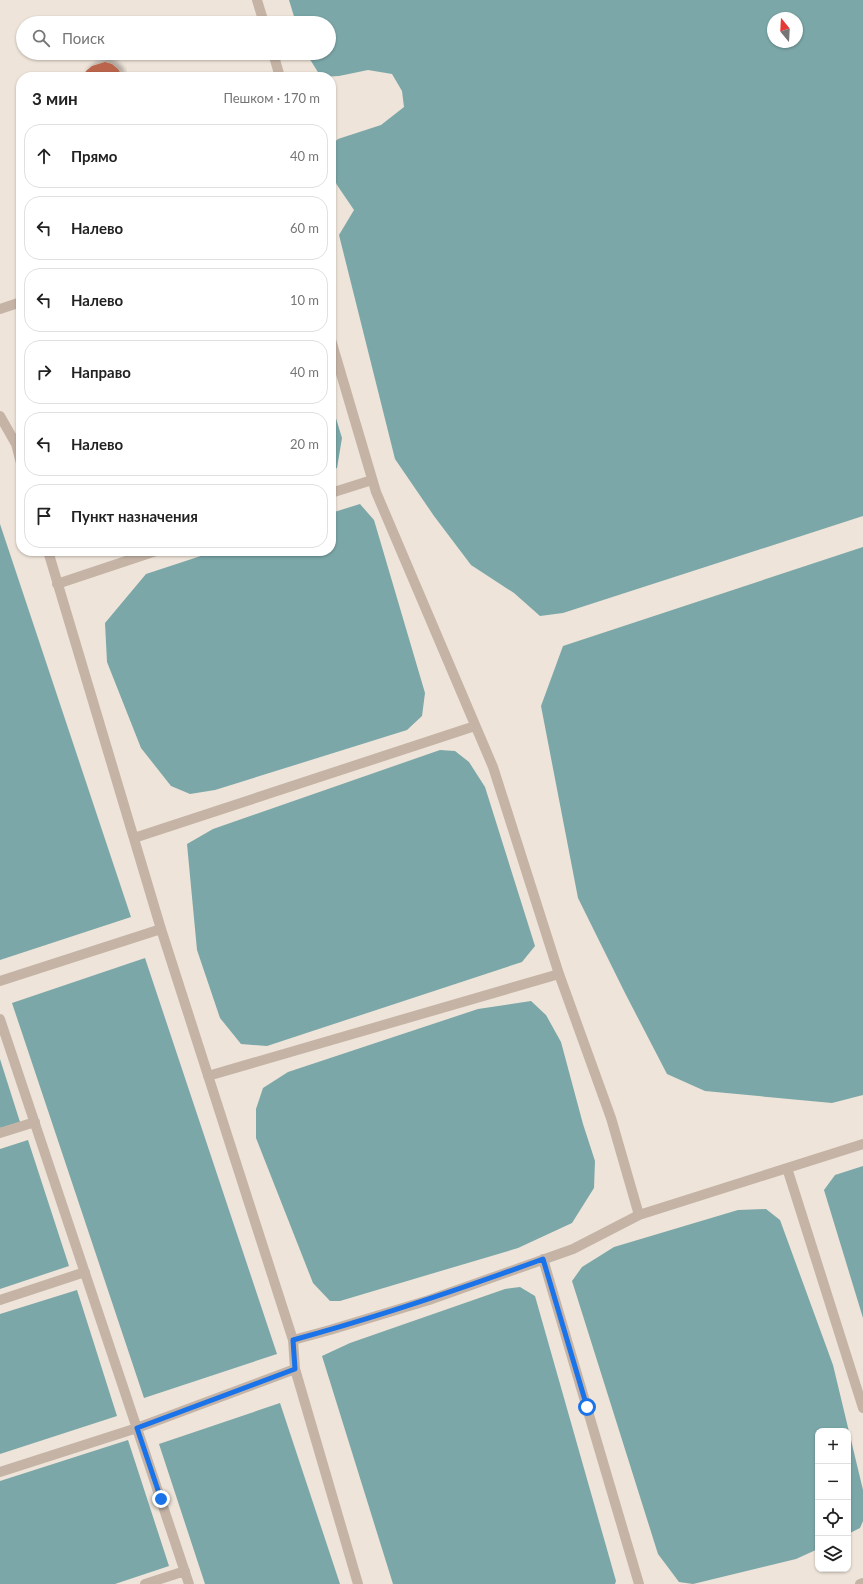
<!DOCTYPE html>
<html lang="ru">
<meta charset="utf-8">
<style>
body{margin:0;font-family:Lato,sans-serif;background:#f6f6f6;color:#222}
.controls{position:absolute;right:12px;bottom:12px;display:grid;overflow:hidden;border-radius:8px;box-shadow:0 1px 3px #0004}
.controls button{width:36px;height:36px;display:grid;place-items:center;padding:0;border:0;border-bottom:1px solid #e0e0e0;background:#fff;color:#222;font:20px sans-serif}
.compass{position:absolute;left:767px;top:12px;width:36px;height:36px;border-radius:50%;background:#fff;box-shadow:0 1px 3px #0004;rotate:342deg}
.stop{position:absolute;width:12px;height:12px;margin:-9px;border:3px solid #1a73e8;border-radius:50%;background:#fff}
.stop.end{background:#1a73e8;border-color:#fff;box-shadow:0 1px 4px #0008}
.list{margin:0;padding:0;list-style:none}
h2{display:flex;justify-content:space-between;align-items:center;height:52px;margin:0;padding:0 16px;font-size:17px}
h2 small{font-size:13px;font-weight:400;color:#767676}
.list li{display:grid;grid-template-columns:26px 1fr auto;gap:12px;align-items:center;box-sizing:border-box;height:64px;margin:0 8px 8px;padding:0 8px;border:1px solid #e0e0e0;border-radius:16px}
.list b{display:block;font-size:15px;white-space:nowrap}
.list em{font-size:13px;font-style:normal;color:#767676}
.icon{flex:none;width:22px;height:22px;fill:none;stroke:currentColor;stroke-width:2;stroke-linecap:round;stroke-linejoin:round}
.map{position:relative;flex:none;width:863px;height:1584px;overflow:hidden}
.search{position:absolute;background:#fff;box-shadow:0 1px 3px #0004;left:16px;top:16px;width:320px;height:44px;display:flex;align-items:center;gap:10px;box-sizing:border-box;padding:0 14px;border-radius:22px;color:#767676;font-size:15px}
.panel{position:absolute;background:#fff;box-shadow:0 1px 3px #0004;left:16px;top:72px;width:320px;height:484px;border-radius:16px}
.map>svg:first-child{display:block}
.water{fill:#7ba7a8;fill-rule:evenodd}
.building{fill:#ba654b;filter:url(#shadow)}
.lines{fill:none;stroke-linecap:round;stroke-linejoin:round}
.service{stroke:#c5b4a6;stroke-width:10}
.route{stroke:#1a73e8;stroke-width:5}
</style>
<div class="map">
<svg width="863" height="1584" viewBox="0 0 863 1584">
<defs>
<filter id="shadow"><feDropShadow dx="3.5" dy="-3.5" stdDeviation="2" flood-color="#0004"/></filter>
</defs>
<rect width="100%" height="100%" fill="#eee4d9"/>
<path class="water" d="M289 0H863V516L563 613 540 616 514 593 471 565 434 516 395 459 339 235 354 210 337 185 331 172V145L338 139 381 125 404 107 402 91 392 74 368 70 339 76 321 77 306 53H329V23H296ZM773 18H797V42H773Z
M331 402 342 438 337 468 331 470Z
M360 504 374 520 425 693 422 716 407 730 215 790 190 794 171 786 141 748 107 662 105 623 146 574 216 551H331V513Z
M0 524 131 917 0 960Z
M863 547V1095L832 1103 705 1091 667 1074 625 993 578 898 541 706 563 646Z
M440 750 455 751 469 762 485 787 535 946 522 962 267 1046 241 1044 220 1018 197 950 187 844 213 829Z
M145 958 277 1354 144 1398 12 1003Z
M531 1001 546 1015 561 1042 583 1124 595 1161 594 1188 572 1223 518 1248 340 1301H330L313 1283 256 1138V1109L263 1088 288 1072 478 1009Z
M0 1059 20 1122 0 1128Z
M28 1140 69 1266 0 1289V1149Z
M863 1166V1318L824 1190 835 1175Z
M766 1209 780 1220 833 1365 863 1490V1521L860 1528 848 1534V1431H818V1549L796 1559 693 1584 679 1582 658 1554 572 1281 582 1267 614 1247 738 1210Z
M520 1287 535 1296 616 1581 615 1584H393L322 1356 350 1343 505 1289Z
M77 1290 117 1416 0 1454V1314Z
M280 1403 340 1584H205L159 1444Z
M128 1440 169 1566 115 1584H0V1481Z"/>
<path class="building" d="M105 62 112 64 118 69 123 77H83L86 71 92 66Z"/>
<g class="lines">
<path class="service" d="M257 0 264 23
M273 53 280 77
M0 309 21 302
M0 416 16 444 21 463
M331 493 372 480
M48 551 161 929 293 1340 295 1369 358 1584
M57 584 156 551
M134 838 475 726
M0 981 161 929
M0 1019 189 1584
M208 1076 559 974
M0 1133 35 1122
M787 1168 863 1408
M639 1215 863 1144
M543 1259 639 1584
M0 1300 85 1272
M293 1340 330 1330 429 1300 573 1249 639 1215 611 1118 559 974 493 767 376 492 331 340
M0 1472 137 1428 295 1369
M145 1584 185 1571
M860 1584 863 1583"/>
</g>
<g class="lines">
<path class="route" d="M161 1499 137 1428 295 1369 293 1340C378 1317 461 1289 543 1259L587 1407"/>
</g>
</svg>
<div class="controls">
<button>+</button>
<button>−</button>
<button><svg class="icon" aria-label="locate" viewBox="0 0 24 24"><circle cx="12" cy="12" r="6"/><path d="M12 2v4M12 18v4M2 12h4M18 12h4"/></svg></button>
<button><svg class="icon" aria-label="layers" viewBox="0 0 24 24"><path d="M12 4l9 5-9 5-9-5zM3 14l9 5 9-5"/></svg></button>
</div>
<svg class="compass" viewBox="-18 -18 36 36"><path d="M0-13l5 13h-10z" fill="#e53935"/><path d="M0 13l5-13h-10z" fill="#767676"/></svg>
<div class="stop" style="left:587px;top:1407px"></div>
<div class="stop end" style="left:161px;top:1499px"></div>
<div class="search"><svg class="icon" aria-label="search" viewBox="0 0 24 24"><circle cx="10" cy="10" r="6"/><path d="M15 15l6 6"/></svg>Поиск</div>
<section class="panel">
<h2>3 мин<small>Пешком · 170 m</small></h2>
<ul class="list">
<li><svg class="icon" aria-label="ahead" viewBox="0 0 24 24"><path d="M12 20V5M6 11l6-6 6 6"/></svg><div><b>Прямо</b></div><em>40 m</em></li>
<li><svg class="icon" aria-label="left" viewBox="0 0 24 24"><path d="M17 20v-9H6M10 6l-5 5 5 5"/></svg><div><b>Налево</b></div><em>60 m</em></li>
<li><svg class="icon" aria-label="left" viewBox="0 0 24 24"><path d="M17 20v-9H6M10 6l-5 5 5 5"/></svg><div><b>Налево</b></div><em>10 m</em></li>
<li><svg class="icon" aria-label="right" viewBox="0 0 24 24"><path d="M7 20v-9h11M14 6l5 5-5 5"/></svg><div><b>Направо</b></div><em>40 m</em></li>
<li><svg class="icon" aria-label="left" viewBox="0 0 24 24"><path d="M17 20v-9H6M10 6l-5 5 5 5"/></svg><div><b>Налево</b></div><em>20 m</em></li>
<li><svg class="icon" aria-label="arrive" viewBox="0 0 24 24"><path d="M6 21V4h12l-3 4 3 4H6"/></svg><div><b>Пункт назначения</b></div></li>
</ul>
</section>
</div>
